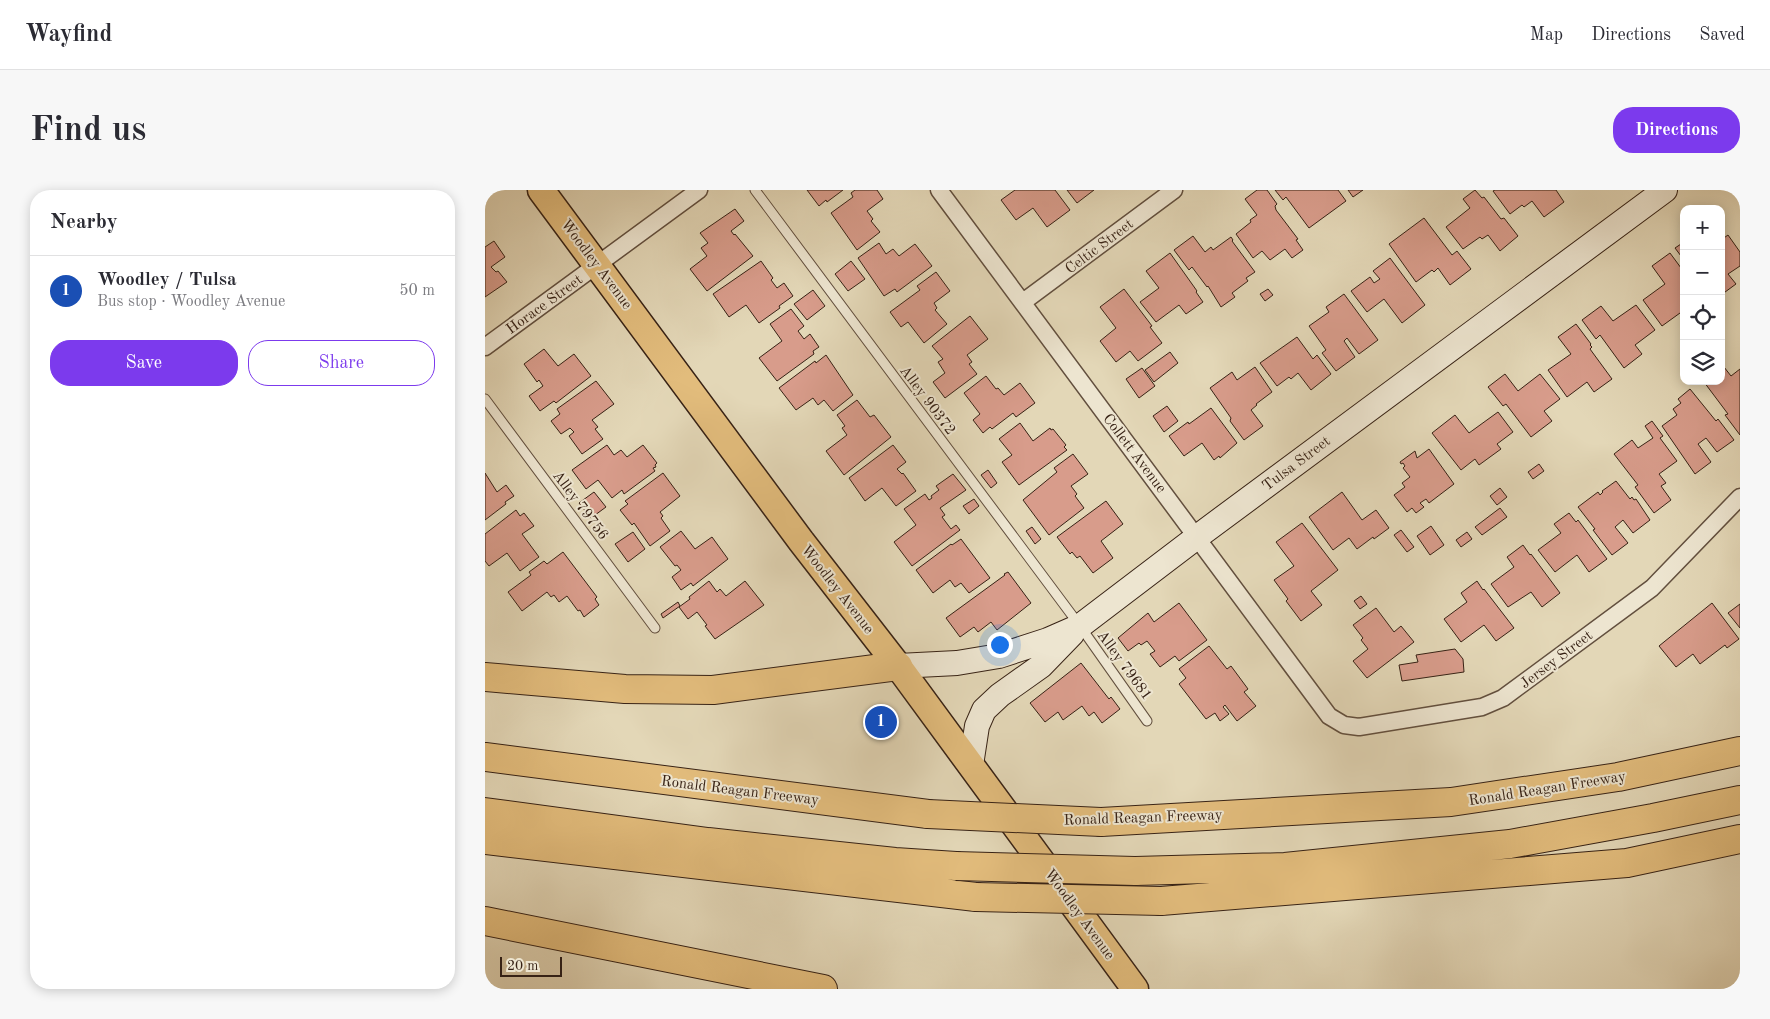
<!DOCTYPE html>
<meta charset="utf-8">
<style>
body{margin:0;font-family:"Old Standard TT",serif;background:#f7f7f7;color:#2b2b33}
.controls{position:absolute;right:15px;top:15px;display:grid;overflow:hidden;border-radius:10px;box-shadow:0 2px 12px #0003}
.controls button{width:45px;height:45px;display:grid;place-items:center;padding:0;border:0;border-bottom:1px solid #e1e1e2;background:#fff;color:#2b2b33;font:25px sans-serif}
.scale{position:absolute;left:15px;bottom:12px;width:62px;box-sizing:border-box;padding-left:5px;border:2px solid #372215;border-top:0;font-size:14px;line-height:18px;white-space:nowrap;color:#372215;-webkit-text-stroke:4px #ede5d0;paint-order:stroke}
.you{position:absolute;left:514px;top:454px;width:18px;height:18px;margin:-12px;border:4px solid #fff;border-radius:50%;background:#1a73e8;box-shadow:0 0 0 8px #1a73e833}
.badge{display:grid;place-items:center;width:32px;height:32px;border-radius:50%;background:#7c3aed;color:#fff;font-size:16px;font-weight:700}
.pin{position:absolute;translate:-50% -50%;border:2px solid #fff;box-shadow:0 1px 5px #0006}
.list{margin:0;padding:0;list-style:none}
h2{display:flex;justify-content:space-between;align-items:center;height:65px;margin:0;padding:0 20px;font-size:21px}
h2 small{font-size:16px;font-weight:400;color:#7c7c81}
.list li{display:grid;grid-template-columns:32px 1fr auto;gap:15px;align-items:center;box-sizing:border-box;height:70px;padding:0 20px;border-top:1px solid #e1e1e2}
.list b{display:block;font-size:19px;white-space:nowrap}
.list p{margin:0;font-size:16px;white-space:nowrap;color:#7c7c81}
.list em{font-size:16px;font-style:normal;color:#7c7c81}
.actions{display:flex;gap:10px;padding:15px 20px}
.actions a{flex:1;padding:11px 0;border:1px solid #7c3aed;border-radius:20px;text-align:center;font-size:18px;color:#7c3aed}
.actions .main{background:#7c3aed;color:#fff}
.icon{flex:none;width:28px;height:28px;fill:none;stroke:currentColor;stroke-width:2;stroke-linecap:round;stroke-linejoin:round}
.map{position:relative;flex:none;width:1255px;height:799px;overflow:hidden;border-radius:20px}
header{display:flex;align-items:center;gap:30px;box-sizing:border-box;height:70px;padding:0 25px;background:#fff;border-bottom:1px solid #e1e1e2}
header strong{font-size:24px}
nav{display:flex;gap:28px;margin-inline-start:auto;font-size:18px}
.intro{display:flex;align-items:center;justify-content:space-between;box-sizing:border-box;height:120px;padding:0 30px}
h1{margin:0;font-size:35px}
.button{padding:12px 22px;border-radius:20px;background:#7c3aed;color:#fff;font-size:18px;font-weight:700}
main{display:flex;gap:30px;padding:0 30px}
aside{flex:1;background:#fff;border-radius:20px;box-shadow:0 2px 12px #0003}
.map>svg:first-child{display:block}
.building{fill:#d89c8b;stroke:#372215}
.lines{fill:none;stroke-linecap:round;stroke-linejoin:round}
.lane-casing{stroke:#624f3e;stroke-width:11}
.street-casing{stroke:#624f3e;stroke-width:19}
.secondary-casing{stroke:#372215;stroke-width:26}
.primary-casing{stroke:#372215;stroke-width:29}
.highway-casing{stroke:#372215;stroke-width:30}
.lane{stroke:#ede5d0;stroke-width:9}
.street{stroke:#ede5d0;stroke-width:16}
.secondary{stroke:#ede5d0;stroke-width:24}
.primary{stroke:#e2bc7c;stroke-width:26}
.highway{stroke:#e2bc7c;stroke-width:28}
.highway-bridge-casing{stroke:#372215;stroke-width:30;stroke-linecap:butt}
.highway-bridge{stroke:#e2bc7c;stroke-width:28}
.labels{text-anchor:middle;stroke-width:4;stroke-linejoin:round;paint-order:stroke}
.street-label{font-size:15px;fill:#372215;stroke:#ede5d0}
</style>
<header>
<strong>Wayfind</strong>
<nav><a>Map</a><a>Directions</a><a>Saved</a></nav>
</header>
<div class="intro"><h1>Find us</h1><a class="button">Directions</a></div>
<main>
<aside>
<h2>Nearby<small></small></h2>
<ul class="list">
<li><span class="badge" style="background:#1a4fb4">1</span><div><b>Woodley / Tulsa</b><p>Bus stop · Woodley Avenue</p></div><em>50 m</em></li>
</ul>
<div class="actions"><a class="main">Save</a><a>Share</a></div>
</aside>
<div class="map">
<svg width="1255" height="799" viewBox="0 0 1255 799">
<rect width="100%" height="100%" fill="#e3d7b7"/>
<filter id="stains"><feTurbulence type="fractalNoise" baseFrequency=".004" numOctaves="4"/><feColorMatrix values="0 0 0 0 .2 0 0 0 0 .09 0 0 0 0 .02 0 0 0 .5 -.17"/></filter>
<radialGradient id="worn" r=".72"><stop offset=".6" stop-color="#630" stop-opacity="0"/><stop offset="1" stop-color="#630" stop-opacity=".3"/></radialGradient>
<path class="building" d="M322 0H358L342 12 341 10 334 16Z
M370 0H392L398 9 382 21 388 29 386 31 395 42 372 60 346 23 368 7 366 3Z
M530 0H570L585 20 562 37 548 18 531 30 516 10Z
M582 0H609L592 13Z
M772 0H782L792 14 790 16 791 20 813 49 811 50 818 60 807 68 800 59 785 70 777 61 768 68 751 44 766 32 765 30 772 25 760 9Z
M790 0H853L861 11 824 38 801 7 798 10Z
M863 0H878L868 7Z
M990 0 997 8 999 7 1016 29 1019 28 1033 46 1015 61 1003 45 997 49 995 47 978 59 961 37 985 18 978 9Z
M1010 0H1071L1079 12 1059 27 1047 11 1039 17 1037 15 1025 24 1008 1Z
M250 19 259 31 246 41 249 45 250 44 268 66 222 101 205 79 222 66 216 58 223 53 215 43Z
M939 28 967 65 972 61 986 79 965 95 953 78 949 82 947 80 931 92 904 54Z
M1243 45 1255 62V76L1243 84 1251 94 1236 105V50Z
M708 46 720 62 726 57 728 60 746 47 748 50 747 51 770 82 761 88 763 91 747 103 750 107 736 117 723 96 722 97 707 77 704 80 689 60Z
M9 51 20 67 6 77 11 82 13 81 22 92 0 107V57Z
M1199 52V70L1190 58Z
M394 53 401 64 408 59 414 66 430 54 447 76 412 102 410 99 399 106 373 68Z
M685 63 712 101 711 102 718 112 701 124 694 115 671 132 655 112 674 98 661 81Z
M1185 63 1199 82V129L1195 123 1177 136 1158 110 1180 94 1167 76Z
M905 68 940 115 917 133 899 109 882 122 866 101 885 87 889 93 895 89 888 81Z
M276 71 288 88 286 90 292 98 299 93 308 106 294 116 295 118 274 133 261 115 244 127 228 104Z
M366 71 380 89 363 101 350 84Z
M451 82 465 101 449 113 452 118 450 120 462 134 439 153 423 132 416 137 405 122 435 100 432 96Z
M639 99 667 136 665 137 677 153 653 171 645 161 631 172 615 151 631 138 615 117Z
M783 99 788 105 780 111 775 104Z
M328 100 340 116 322 130 309 114Z
M859 104 893 150 874 164 862 148 859 151 870 167 851 181 837 163 841 160 824 136 844 122 841 117Z
M1151 115 1170 140 1150 155 1157 164 1139 178 1115 145 1111 149 1097 130 1116 116 1128 131Z
M306 119 319 136 313 141 319 149 325 144 334 157 328 161 329 164 292 191 274 168 297 151 285 134Z
M485 126 503 149 482 165 487 172 484 174 492 184 460 208 448 192 460 183 453 172 458 169 447 156Z
M1091 134 1106 154 1105 155 1107 157 1105 159 1127 189 1109 202 1102 192 1082 207 1063 180 1086 164 1073 147Z
M812 147 828 169 832 165 846 184 826 200 813 183 806 189 804 187 792 196 775 173Z
M59 159 73 176 89 164 106 186 71 213 69 211 55 221 44 206 58 196 54 190 52 192 39 174Z
M685 162 693 173 669 192 660 180Z
M341 165 368 205 348 221 339 210 333 215 328 208 311 220 294 198 330 171 331 173Z
M770 177 787 202 771 214 772 215 766 220 778 236 759 250 745 231 746 228 725 198 747 182 752 190Z
M1239 177 1246 186 1255 179V245L1240 225 1243 224 1219 192 1236 191V179Z
M657 178 670 196 654 208 641 189Z
M1020 184 1033 201 1055 184 1075 209 1059 221 1067 231 1046 247 1021 214 1018 216 1003 197Z
M501 186 511 199 513 198 519 205 535 193 550 213 531 227 528 223 507 239 505 237 498 243 488 230 495 224 479 203Z
M111 191 129 214 107 230 113 237 110 239 118 249 97 264 84 246 89 242 85 238 76 244 66 231 75 224 72 219Z
M1205 199 1231 231 1233 229 1249 250 1232 262 1221 248 1213 254 1226 272 1210 284 1177 236 1192 225 1188 219 1196 213 1193 209Z
M372 210 385 227 389 225 406 247 359 285 341 261 362 245 357 238 360 236 352 225Z
M682 216 693 231 679 242 668 226Z
M726 218 752 253 735 268 734 266 729 270 717 253 699 266 684 246 703 232 704 234Z
M1013 222 1028 242 1012 254 1016 259 994 275 990 269 976 280 947 243 970 225 984 243Z
M1167 231 1178 246 1175 248 1192 271 1174 284 1181 293 1176 296 1186 310 1169 323 1150 297 1153 295 1129 264 1147 250 1153 258 1168 248 1160 236Z
M535 233 548 251 565 238 566 240 568 239 581 255 579 257 582 260 534 295 517 272 527 265 514 249Z
M122 255 129 265 136 260 142 267 158 255 172 273 170 275 171 277 168 278 170 281 139 304 137 300 127 308 113 290 101 299 87 280Z
M408 255 421 272 412 279 417 284 418 283 431 301 411 316 397 298 380 311 364 288Z
M944 259 969 294 944 313 941 309 935 313 939 317 931 323 927 318 922 322 909 305 920 297 917 293 925 287 918 278 920 276 918 273 916 274 915 272 930 261 932 268Z
M588 264 603 284 586 296 592 304 590 306 599 318 564 345 538 310 572 282 569 278Z
M1054 274 1059 281 1048 289 1043 282Z
M503 280 512 293 506 298 496 285Z
M0 283 12 302 21 295 29 306 20 312 21 314 0 330Z
M178 283 195 306 175 322 178 326 176 328 185 341 165 356 149 333 147 335 135 320 143 314 140 311Z
M468 284 481 300 455 318 460 325 457 327 466 339 471 335 475 340 427 376 409 352 431 335 419 319 440 304 444 310 447 308 446 306 454 300 451 296Z
M1131 291 1145 309 1147 307 1149 310 1151 309 1165 330 1148 343 1138 330 1130 337 1143 353 1127 365 1108 340 1110 339 1093 317 1113 302 1115 305 1118 302 1117 301Z
M1015 298 1022 307 1012 315 1005 306Z
M109 302 121 317 106 328 94 313Z
M857 302 877 330 891 320 904 338 889 349 888 347 872 359 864 348 848 360 824 327Z
M489 309 494 316 484 324 478 316Z
M621 311 638 334 616 351 628 368 608 383 595 366 592 368 587 362 585 364 572 347Z
M1015 318 1022 327 997 345 990 337Z
M31 320 35 326 39 323 49 336 37 344 54 367 35 381 22 363 4 376 0 371V344Z
M1084 323 1091 332 1093 330 1122 369 1104 382 1092 365 1070 382 1053 360 1076 343 1069 334Z
M817 333 853 380 826 401 837 415 816 431 801 411 803 409 789 390 809 376 791 352Z
M946 336 959 355 945 365 932 346Z
M547 337 556 349 550 354 541 341Z
M916 340 929 357 922 362 909 345Z
M196 341 210 359 227 347 243 369 208 396 206 393 196 400 187 387 196 380 192 375 190 376 175 357Z
M148 342 160 359 143 372 130 354Z
M982 342 987 349 976 357 971 350Z
M476 349 505 388 484 403 476 393 470 397 465 390 448 403 431 380 466 354 467 355Z
M1038 355 1045 365 1046 364 1075 403 1057 417 1046 402 1023 417 1006 394 1029 377 1022 367Z
M78 362 112 407 110 409 114 415 99 427 95 420 93 421 82 406 74 412 69 405 66 407 62 402 37 421 23 402 46 385 44 382 59 371 62 374Z
M523 382 546 413 512 440 506 432 493 442 489 437 475 447 461 428 520 385 519 384Z
M224 391 232 402 235 399 241 406 260 391 279 415 230 449 220 436 222 435 212 422 203 429 194 417 205 409 204 407Z
M992 391 998 400 999 399 1029 438 1011 451 999 435 976 452 959 429 982 412 976 403Z
M876 406 882 414 875 419 869 411Z
M193 412 195 416 178 428 176 424Z
M694 413 722 450 694 471 690 466 675 477 665 464 670 461 662 451 656 455 654 453 643 461 633 448 663 423 669 432Z
M1227 413 1254 449 1242 458 1240 455 1215 474 1208 464 1191 477 1174 456Z
M1255 414V438L1243 423Z
M891 418 909 442 916 436 929 452 882 488 868 471 883 459 876 450 878 448 868 435Z
M724 456 742 479 746 476 763 499 759 502 771 516 752 531 740 515 738 517 744 524 735 531 730 523 721 529 694 494 701 488 694 479Z
M970 459 978 469 979 482 917 491 914 475 933 472 931 465Z
M596 473 624 509 626 507 635 519 617 533 609 522 604 526 597 516 578 530 573 522 560 532 545 513Z"/>
<g class="lines">
<defs>
<path id="lane" d="M270 0 595 436 662 531
M0 209 170 438"/>
<path id="street" d="M454 0 844 526 859 535 874 537 997 517 1018 508 1167 398 1255 307
M538 112 689 0
M0 157 214 0"/>
<path id="secondary" d="M413 476 472 473 514 466 563 450 595 436 712 347 1180 0
M486 575 492 536 499 520 515 505 556 476 587 444"/>
<path id="primary" d="M56 0 316 351 413 476 650 799"/>
<path id="highway" d="M0 487 140 499 228 500 413 476
M0 567 443 624
M0 622 223 652 410 672 471 676
M616 632 966 612 1133 587 1255 561
M0 650 491 707
M650 681 800 677 1025 654 1168 628 1255 610
M676 711 1142 673 1255 649
M0 731 338 799"/>
</defs>
<use href="#lane" class="lane-casing"/>
<use href="#street" class="street-casing"/>
<use href="#secondary" class="secondary-casing"/>
<use href="#primary" class="primary-casing"/>
<use href="#highway" class="highway-casing"/>
<use href="#lane" class="lane"/>
<use href="#street" class="street"/>
<use href="#secondary" class="secondary"/>
<use href="#primary" class="primary"/>
<use href="#highway" class="highway"/>
<defs>
<path id="highway-bridge" d="M443 624 616 632
M471 676 650 681
M491 707 676 711"/>
</defs>
<use href="#highway-bridge" class="highway-bridge-casing"/>
<use href="#highway-bridge" class="highway-bridge"/>
</g>
<g class="labels">
<g class="street-label">
<text transform="translate(614 56) rotate(-37)" y="5">Celtic Street</text>
<text transform="translate(112 74) rotate(53)" y="5">Woodley Avenue</text>
<text transform="translate(59 114) rotate(-36)" y="5">Horace Street</text>
<text transform="translate(443 210) rotate(53)" y="5">Alley 90372</text>
<text transform="translate(650 263) rotate(53)" y="5">Collett Avenue</text>
<text transform="translate(811 273) rotate(-37)" y="5">Tulsa Street</text>
<text transform="translate(96 315) rotate(53)" y="5">Alley 79756</text>
<text transform="translate(353 399) rotate(52)" y="5">Woodley Avenue</text>
<text transform="translate(1071 469) rotate(-37)" y="5">Jersey Street</text>
<text transform="translate(640 475) rotate(54)" y="5">Alley 79681</text>
<text transform="translate(1062 598) rotate(-9)" y="5">Ronald Reagan Freeway</text>
<text transform="translate(255 600) rotate(7)" y="5">Ronald Reagan Freeway</text>
<text transform="translate(658 627) rotate(-2)" y="5">Ronald Reagan Freeway</text>
<text transform="translate(595 724) rotate(54)" y="5">Woodley Avenue</text>
</g>
</g>
<rect width="100%" height="100%" filter="url(#stains)"/>
<rect width="100%" height="100%" fill="url(#worn)"/>
</svg>
<div class="controls">
<button>+</button>
<button>−</button>
<button><svg class="icon" aria-label="locate" viewBox="0 0 24 24"><circle cx="12" cy="12" r="6"/><path d="M12 2v4M12 18v4M2 12h4M18 12h4"/></svg></button>
<button><svg class="icon" aria-label="layers" viewBox="0 0 24 24"><path d="M12 4l9 5-9 5-9-5zM3 14l9 5 9-5"/></svg></button>
</div>
<div class="scale">20 m</div>
<div class="you"></div>
<div class="pin badge" style="left:396px;top:532px;background:#1a4fb4">1</div>
</div>
</main>
